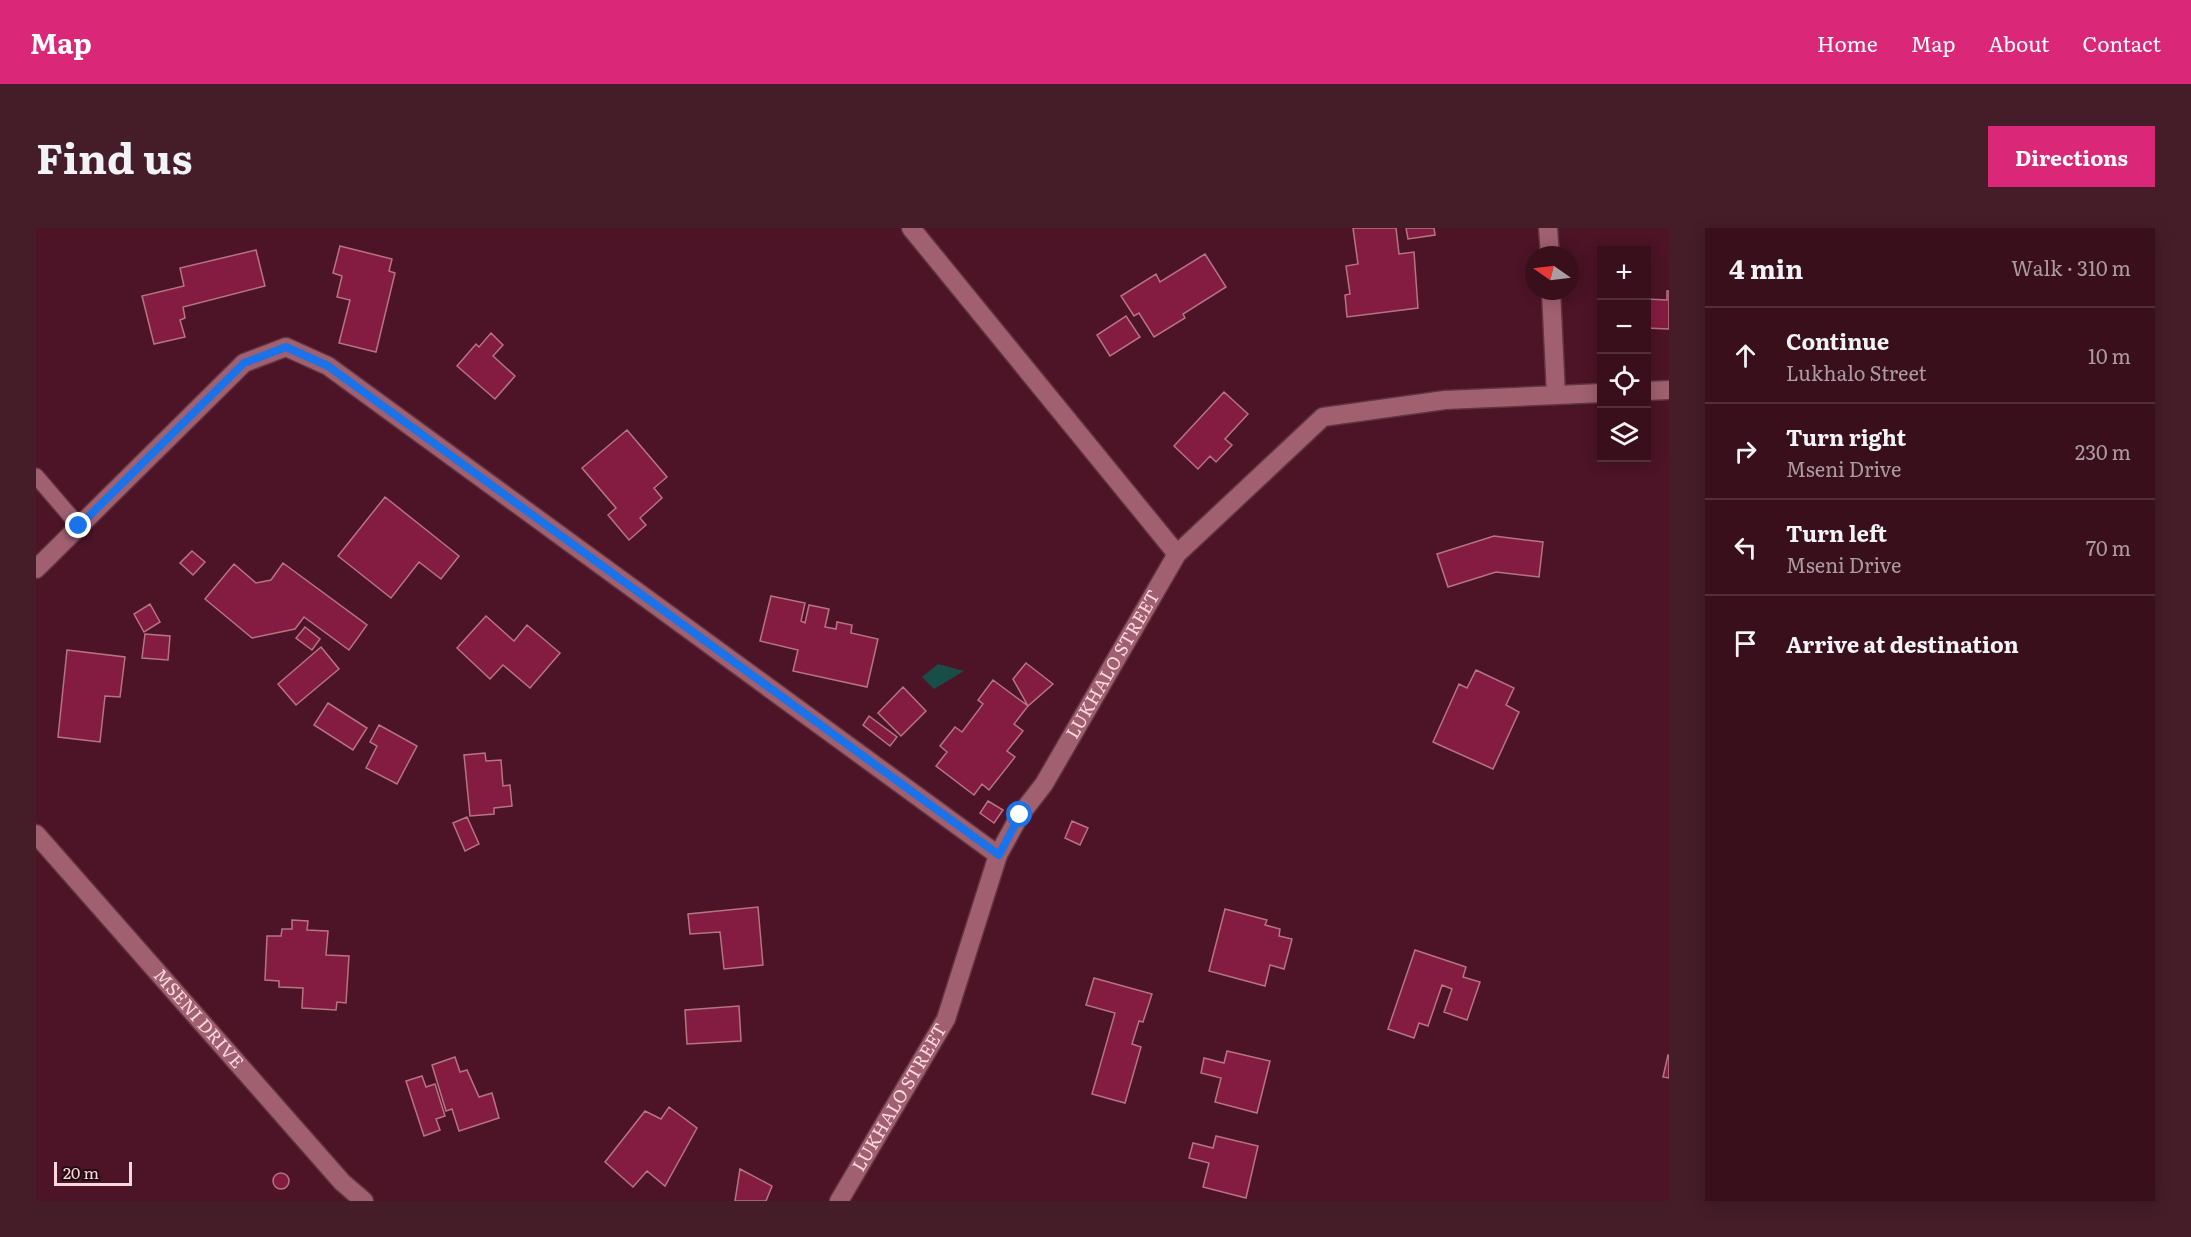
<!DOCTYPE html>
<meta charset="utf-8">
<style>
body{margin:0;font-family:Literata,serif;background:#441d29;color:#f1f3f6}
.controls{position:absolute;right:18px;top:18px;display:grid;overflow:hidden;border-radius:0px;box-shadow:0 3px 15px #0003}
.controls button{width:54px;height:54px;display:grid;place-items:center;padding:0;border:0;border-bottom:2px solid #532f3b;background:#390f1c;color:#f1f3f6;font:30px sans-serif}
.compass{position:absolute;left:1489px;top:18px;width:54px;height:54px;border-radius:50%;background:#390f1c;box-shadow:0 3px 15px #0003;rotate:284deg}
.scale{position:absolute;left:18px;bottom:15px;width:78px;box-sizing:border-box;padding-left:6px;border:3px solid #fcd7de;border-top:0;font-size:16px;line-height:21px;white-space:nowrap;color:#fcd7de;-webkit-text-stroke:4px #230b11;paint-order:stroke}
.stop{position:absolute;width:18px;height:18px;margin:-14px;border:4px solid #1a73e8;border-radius:50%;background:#fff}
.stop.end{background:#1a73e8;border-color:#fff;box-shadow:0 2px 6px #0008}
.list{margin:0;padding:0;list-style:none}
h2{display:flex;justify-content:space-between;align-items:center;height:78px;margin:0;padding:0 24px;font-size:26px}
h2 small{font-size:20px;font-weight:400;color:#ab9ca3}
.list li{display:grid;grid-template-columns:39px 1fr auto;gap:18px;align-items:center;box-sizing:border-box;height:96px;padding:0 24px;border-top:2px solid #532f3b}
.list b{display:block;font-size:22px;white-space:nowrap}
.list p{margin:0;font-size:20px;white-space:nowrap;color:#ab9ca3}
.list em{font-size:20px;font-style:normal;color:#ab9ca3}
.icon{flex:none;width:33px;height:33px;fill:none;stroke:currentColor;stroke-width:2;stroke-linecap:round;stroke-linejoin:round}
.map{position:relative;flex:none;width:1633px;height:973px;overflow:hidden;border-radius:0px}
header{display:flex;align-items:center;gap:36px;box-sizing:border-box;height:84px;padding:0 30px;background:#db2777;color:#fff}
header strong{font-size:28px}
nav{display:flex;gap:33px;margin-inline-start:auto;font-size:21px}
.intro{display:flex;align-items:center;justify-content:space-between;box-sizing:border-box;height:144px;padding:0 36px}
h1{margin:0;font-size:42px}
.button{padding:15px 27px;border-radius:0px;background:#db2777;color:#fff;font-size:21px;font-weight:700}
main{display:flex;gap:36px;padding:0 36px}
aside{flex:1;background:#390f1c;border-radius:0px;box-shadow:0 3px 15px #0003}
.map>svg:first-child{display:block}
.water{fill:#184e48}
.building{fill:#841c41;stroke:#b67483;stroke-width:1.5}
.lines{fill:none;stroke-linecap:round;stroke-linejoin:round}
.service-casing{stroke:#603441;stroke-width:18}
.minor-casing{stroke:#603441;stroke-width:21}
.service{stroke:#a0606f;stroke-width:15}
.minor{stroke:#a0606f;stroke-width:18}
.route{stroke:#1a73e8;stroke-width:8}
.labels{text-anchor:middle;stroke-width:6;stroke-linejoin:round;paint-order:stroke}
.street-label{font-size:18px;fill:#fcd7de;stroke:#230b11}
</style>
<header>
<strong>Map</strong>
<nav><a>Home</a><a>Map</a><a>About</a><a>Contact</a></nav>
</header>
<div class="intro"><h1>Find us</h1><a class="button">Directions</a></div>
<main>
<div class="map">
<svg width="1633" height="973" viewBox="0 0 1633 973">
<rect width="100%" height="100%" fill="#4c1426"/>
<path class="water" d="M902 436 928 443 898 461 886 449Z"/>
<path class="building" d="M1317 0H1360L1363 26 1378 24 1382 80 1311 89 1309 67 1314 66 1310 38 1322 36Z
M1370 0H1398L1399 7 1372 11Z
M304 18 356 31 353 43 359 45 340 124 303 115 314 72 301 69 306 48 297 45Z
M220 22 229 58 147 79 149 90 144 92 149 109 118 116 106 68 148 58 144 40Z
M1169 26 1190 59 1147 86 1149 90 1118 109 1103 85 1098 88 1085 68 1120 46 1124 54Z
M1631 63H1633V101L1610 100V71L1631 72Z
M1090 88 1104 109 1074 128 1061 107Z
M455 105 467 117 457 128 479 148 459 171 421 138 440 116 443 119Z
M1188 164 1212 186 1189 211 1196 217 1180 234 1174 228 1162 241 1138 218Z
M591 202 631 249 618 260 626 270 604 290 610 297 593 312 572 287 580 280 546 240Z
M349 269 423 328 405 351 383 334 355 370 302 328Z
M1458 308 1507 314 1503 349 1460 344 1412 359 1401 326Z
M156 323 169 334 157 347 144 335Z
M247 335 331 397 313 422 268 389 259 401 216 410 169 371 198 336 220 355 235 352Z
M735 368 769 375 765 393 769 395 773 377 793 381 789 399 800 401 801 394 816 397 815 405 842 411 831 459 757 443 762 422 724 413Z
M114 376 124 394 108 404 98 386Z
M450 388 478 413 491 397 524 425 494 460 467 437 454 451 421 420Z
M269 399 284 411 276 422 260 410Z
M109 406 134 408 132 432 106 430Z
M285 419 303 441 260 477 242 456Z
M31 422 89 429 84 469 69 468 64 514 22 509Z
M990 435 1017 456 992 478 977 451Z
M1440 442 1478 460 1470 477 1483 484 1457 541 1397 514 1423 456 1431 460Z
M957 452 992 478 978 496 987 503 971 523 979 529 953 562 946 556 938 567 900 538 911 524 904 518 919 499 926 504 947 476 942 472Z
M867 459 890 483 865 508 842 485Z
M292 475 331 500 317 522 278 497Z
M833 488 861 509 854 518 827 497Z
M343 497 381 518 361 556 330 540 341 518 334 514Z
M449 525 450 533 465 532 467 558 474 557 476 578 458 580V586L434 588 428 527Z
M952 573 967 582 958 595 944 585Z
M431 589 443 616 429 623 417 595Z
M1036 593 1052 600 1044 617 1029 610Z
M722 679 727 737 688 741 684 704 654 706 652 686Z
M1189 681 1231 692 1229 697 1244 701 1243 708 1256 711 1248 741 1234 737 1229 758 1173 743Z
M256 692 272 693 271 702 292 703 290 727 313 728 310 775 301 774 300 782 266 780 267 760 243 759V753L229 752 231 708H245L246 701H256Z
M1379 722 1430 739 1427 749 1444 754 1431 792 1408 784 1416 761 1406 757 1392 798 1383 795 1378 810 1352 801Z
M1058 750 1116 766 1107 794 1103 793 1096 816 1105 819 1089 875 1056 866 1079 785 1050 777Z
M703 778 705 813 651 816 649 782Z
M1191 823 1234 833 1221 885 1179 874 1185 850 1165 845 1168 830 1188 835Z
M1632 827 1633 828V850L1627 849Z
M419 829 424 844 431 842 443 869 456 865 463 890 423 903 416 881 410 883 396 837Z
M386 848 390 859 399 856 409 888 400 891 404 902 388 908 370 853Z
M633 879 661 900 629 958 611 943 597 959 569 934 609 883 625 891Z
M1180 908 1222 918 1210 970 1167 959 1173 935 1153 930 1157 915 1177 920Z
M704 941 736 958 730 973H699Z
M237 953a8 8 0 1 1 16 0a8 8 0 1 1-16 0Z"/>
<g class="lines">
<defs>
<path id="service" d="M0 248 43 298"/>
<g id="minor">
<path d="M875 0 1141 326"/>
<path d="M1512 0 1514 27"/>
<path d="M1515 63 1520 167"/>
<path d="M1610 163 1633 162"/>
<path d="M0 341 208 135 250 119 292 138 962 627"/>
<path id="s1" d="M0 606 306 954 328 973"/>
<path id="s2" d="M803 973 910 791 962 627 984 587 1008 556 1141 326 1287 189 1409 172 1566 165"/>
</g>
</defs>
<use href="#service" class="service-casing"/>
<use href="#minor" class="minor-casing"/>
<use href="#service" class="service"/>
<use href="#minor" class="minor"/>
</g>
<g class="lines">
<path class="route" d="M43 298 208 135 250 119 292 138 963 627 984 587"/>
</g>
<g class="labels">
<g class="street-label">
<text dy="6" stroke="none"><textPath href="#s2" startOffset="606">LUKHALO STREET</textPath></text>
<text dy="6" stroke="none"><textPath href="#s1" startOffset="246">MSENI DRIVE</textPath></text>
<text dy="6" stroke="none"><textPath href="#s2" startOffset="120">LUKHALO STREET</textPath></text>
</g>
</g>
</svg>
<div class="controls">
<button>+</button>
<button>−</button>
<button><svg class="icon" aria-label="locate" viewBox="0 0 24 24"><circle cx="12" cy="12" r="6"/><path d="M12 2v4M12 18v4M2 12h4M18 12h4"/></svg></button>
<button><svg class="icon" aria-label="layers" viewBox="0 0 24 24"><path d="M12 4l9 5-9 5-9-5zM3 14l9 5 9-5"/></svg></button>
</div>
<svg class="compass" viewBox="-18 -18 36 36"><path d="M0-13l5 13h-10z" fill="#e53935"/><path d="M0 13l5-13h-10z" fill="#ab9ca3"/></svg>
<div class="scale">20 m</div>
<div class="stop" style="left:984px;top:587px"></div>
<div class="stop end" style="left:43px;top:298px"></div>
</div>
<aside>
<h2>4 min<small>Walk · 310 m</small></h2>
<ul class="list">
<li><svg class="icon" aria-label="ahead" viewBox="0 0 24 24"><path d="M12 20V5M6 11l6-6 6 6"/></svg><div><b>Continue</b><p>Lukhalo Street</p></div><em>10 m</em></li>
<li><svg class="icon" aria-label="right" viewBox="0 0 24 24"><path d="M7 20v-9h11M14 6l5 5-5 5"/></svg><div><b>Turn right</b><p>Mseni Drive</p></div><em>230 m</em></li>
<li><svg class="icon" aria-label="left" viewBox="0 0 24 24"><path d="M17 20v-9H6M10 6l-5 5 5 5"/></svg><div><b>Turn left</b><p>Mseni Drive</p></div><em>70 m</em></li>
<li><svg class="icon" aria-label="arrive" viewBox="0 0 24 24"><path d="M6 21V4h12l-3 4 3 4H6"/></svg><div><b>Arrive at destination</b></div></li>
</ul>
</aside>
</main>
